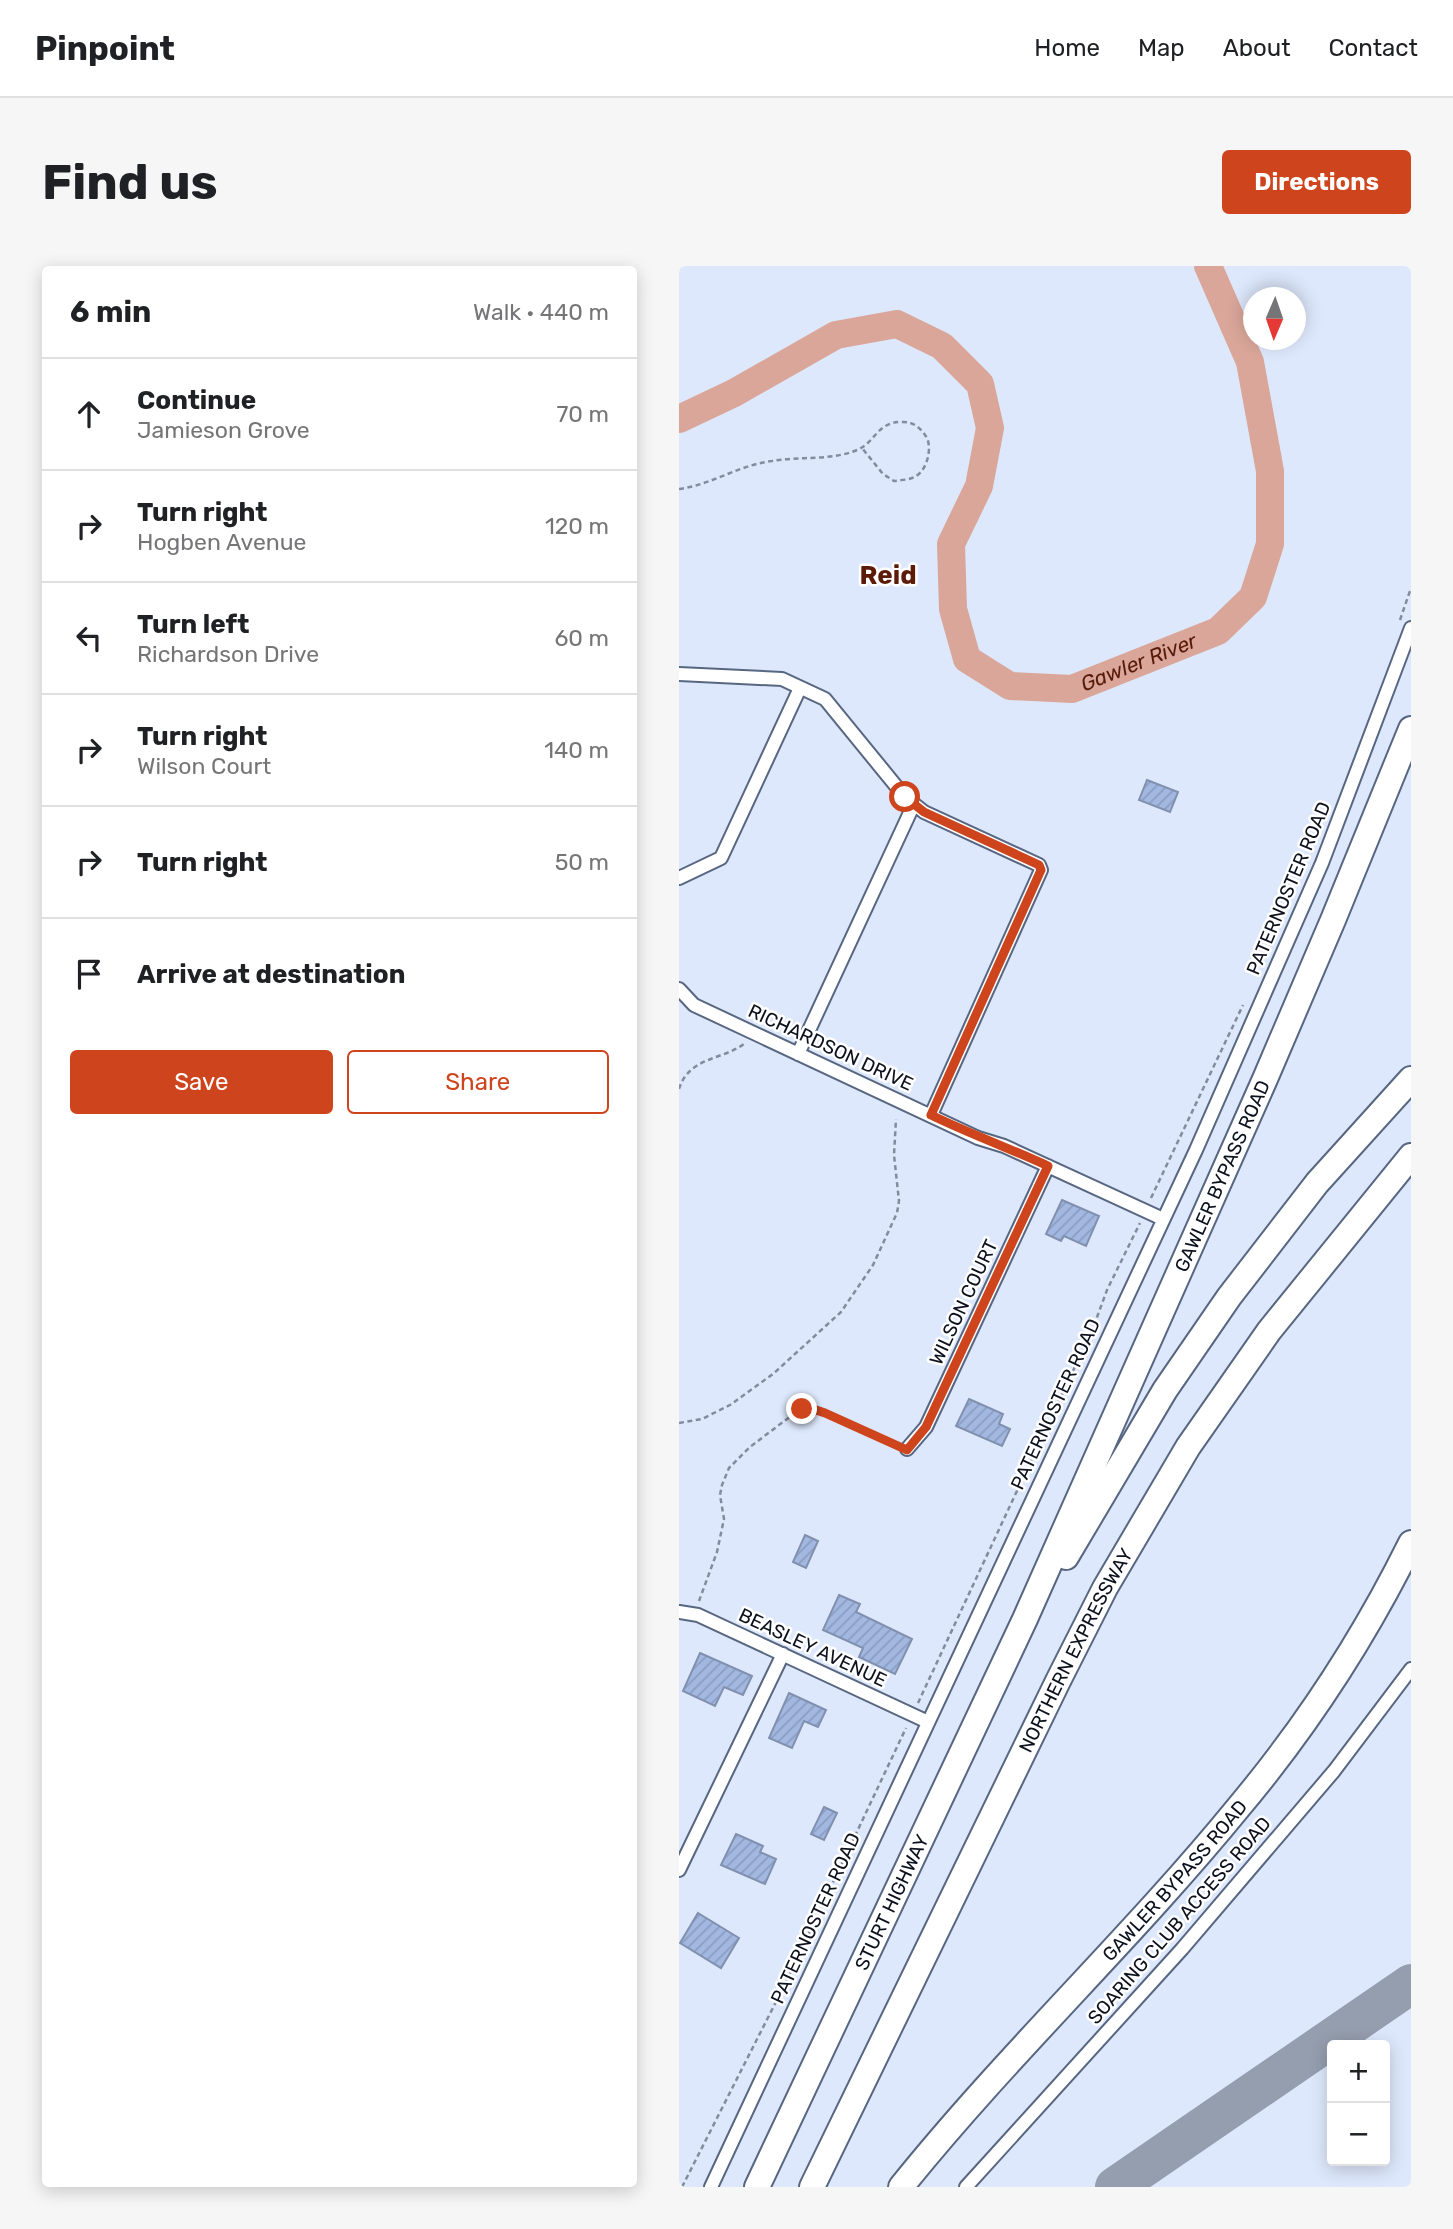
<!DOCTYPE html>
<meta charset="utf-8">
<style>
body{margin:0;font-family:Rubik,sans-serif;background:#f6f6f6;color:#202124}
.controls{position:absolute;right:21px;bottom:21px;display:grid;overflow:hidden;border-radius:7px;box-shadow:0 4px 18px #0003}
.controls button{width:63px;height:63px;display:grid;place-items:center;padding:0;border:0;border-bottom:2px solid #e0e0e0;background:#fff;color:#202124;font:35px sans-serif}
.compass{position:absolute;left:564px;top:21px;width:63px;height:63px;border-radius:50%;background:#fff;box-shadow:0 4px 18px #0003;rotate:182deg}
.stop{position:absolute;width:21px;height:21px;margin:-16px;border:5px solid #cd441d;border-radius:50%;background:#fff}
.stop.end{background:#cd441d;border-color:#fff;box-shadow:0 2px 7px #0008}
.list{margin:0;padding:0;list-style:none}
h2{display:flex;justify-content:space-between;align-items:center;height:91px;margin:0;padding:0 28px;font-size:30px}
h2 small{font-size:23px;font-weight:400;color:#757577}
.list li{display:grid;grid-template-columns:46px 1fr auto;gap:21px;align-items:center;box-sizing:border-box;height:112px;padding:0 28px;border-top:2px solid #e0e0e0}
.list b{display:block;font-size:26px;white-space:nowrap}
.list p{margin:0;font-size:23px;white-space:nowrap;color:#757577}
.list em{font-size:23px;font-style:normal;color:#757577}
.actions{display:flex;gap:14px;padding:21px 28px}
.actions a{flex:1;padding:16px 0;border:2px solid #cd441d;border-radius:7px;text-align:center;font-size:24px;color:#cd441d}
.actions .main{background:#cd441d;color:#fff}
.icon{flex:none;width:38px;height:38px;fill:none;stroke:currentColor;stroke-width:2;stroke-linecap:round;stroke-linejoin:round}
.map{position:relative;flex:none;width:732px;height:1921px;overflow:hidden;border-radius:7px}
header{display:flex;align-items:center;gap:42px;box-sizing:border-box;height:98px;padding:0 35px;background:#fff;border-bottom:2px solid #e0e0e0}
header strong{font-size:33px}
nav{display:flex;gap:38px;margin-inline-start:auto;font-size:24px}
.intro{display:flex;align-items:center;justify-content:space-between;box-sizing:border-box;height:168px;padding:0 42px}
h1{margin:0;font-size:49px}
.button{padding:18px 32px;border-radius:7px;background:#cd441d;color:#fff;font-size:24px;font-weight:700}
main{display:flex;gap:42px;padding:0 42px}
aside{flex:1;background:#fff;border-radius:7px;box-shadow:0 4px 18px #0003}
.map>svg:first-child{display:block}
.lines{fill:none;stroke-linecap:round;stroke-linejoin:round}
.river{stroke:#d9a699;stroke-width:28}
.taxiway{stroke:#959eae;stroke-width:40}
.building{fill:url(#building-hatch);stroke:#8190ae;stroke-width:2}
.street-casing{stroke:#576681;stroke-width:16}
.highway-casing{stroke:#576681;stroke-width:28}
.path{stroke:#838c9c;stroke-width:2.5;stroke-dasharray:5 3.5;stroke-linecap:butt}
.street{stroke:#fff;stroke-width:12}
.highway{stroke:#fff;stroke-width:24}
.route{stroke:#cd441d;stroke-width:9}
.labels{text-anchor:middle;stroke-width:5;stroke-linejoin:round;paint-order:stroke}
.street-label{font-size:19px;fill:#0c121d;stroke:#fff}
.water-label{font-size:21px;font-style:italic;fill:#561a09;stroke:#fff}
.district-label{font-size:26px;font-weight:bold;fill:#5c1b08;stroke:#fff}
</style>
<header>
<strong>Pinpoint</strong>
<nav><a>Home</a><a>Map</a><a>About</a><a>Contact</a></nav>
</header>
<div class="intro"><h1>Find us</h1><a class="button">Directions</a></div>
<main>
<aside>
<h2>6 min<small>Walk · 440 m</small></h2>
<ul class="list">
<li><svg class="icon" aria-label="ahead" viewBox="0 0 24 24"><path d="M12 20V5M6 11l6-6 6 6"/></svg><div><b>Continue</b><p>Jamieson Grove</p></div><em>70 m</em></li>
<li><svg class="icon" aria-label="right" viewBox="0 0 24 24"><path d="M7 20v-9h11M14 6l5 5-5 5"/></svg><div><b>Turn right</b><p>Hogben Avenue</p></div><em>120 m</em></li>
<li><svg class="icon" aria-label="left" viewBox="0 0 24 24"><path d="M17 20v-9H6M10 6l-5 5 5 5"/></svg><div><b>Turn left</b><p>Richardson Drive</p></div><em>60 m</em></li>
<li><svg class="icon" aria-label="right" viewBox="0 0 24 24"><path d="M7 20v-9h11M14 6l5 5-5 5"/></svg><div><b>Turn right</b><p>Wilson Court</p></div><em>140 m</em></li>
<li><svg class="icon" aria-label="right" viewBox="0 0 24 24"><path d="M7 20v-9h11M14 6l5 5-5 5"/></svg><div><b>Turn right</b></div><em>50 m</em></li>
<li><svg class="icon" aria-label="arrive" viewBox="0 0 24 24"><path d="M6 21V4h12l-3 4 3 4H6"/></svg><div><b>Arrive at destination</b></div></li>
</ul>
<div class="actions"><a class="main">Save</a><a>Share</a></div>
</aside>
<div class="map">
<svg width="732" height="1921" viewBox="0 0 732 1921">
<defs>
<pattern id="building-hatch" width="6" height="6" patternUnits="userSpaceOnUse" patternTransform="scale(1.75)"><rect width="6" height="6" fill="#a2b8e1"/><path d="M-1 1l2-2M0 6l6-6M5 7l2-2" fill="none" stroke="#8a9dc1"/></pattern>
</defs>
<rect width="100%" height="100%" fill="#dee8fc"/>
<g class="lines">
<path class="river" id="s1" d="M0 153 55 127 157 69 218 58 263 80 301 118 311 162 300 220 272 278 274 343 288 393 331 420 393 423 539 365 574 331 591 278V205L571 96 529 0"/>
<path class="taxiway" d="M436 1921 732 1718"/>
</g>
<path class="building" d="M468 514 499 526 491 546 460 534Z
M383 934 420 950 407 980 385 970 382 975 367 968Z
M290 1133 324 1148 320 1158 331 1163 323 1180 277 1160Z
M126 1269 139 1275 127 1302 114 1296Z
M160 1329 181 1338 177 1346 233 1373 216 1408 180 1391 184 1382 144 1364Z
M21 1387 73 1410 64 1429 45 1421 36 1440 4 1425Z
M110 1427 147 1444 139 1461 125 1455 113 1482 90 1472Z
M145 1541 158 1547 145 1574 132 1568Z
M57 1568 84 1580 81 1586 97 1593 86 1618 42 1599Z
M19 1647 60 1672 42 1702 1 1677Z"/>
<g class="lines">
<defs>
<path id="street" d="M0 408 103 413 146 433 226 531 245 546 360 599 362 604 252 849
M0 612 42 592 121 422
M0 723 15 739 299 872 325 880 484 953
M119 788 235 538
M228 1183 247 1161 369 900
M0 1346 19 1349 249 1456
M0 1604 104 1388
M32 1921 517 884 643 597 732 362
M287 1921 503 1683 655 1505 732 1403"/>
<g id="highway">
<path d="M387 1291 486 1124 550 1031 638 917 732 813"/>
<path id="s2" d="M78 1921 346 1353 586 813 654 654 732 463"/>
<path id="s3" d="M133 1921 379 1415 426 1322 509 1181 590 1065 732 890"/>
<path id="s4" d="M222 1921C328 1789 452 1673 559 1542 627 1461 685 1372 732 1277"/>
</g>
</defs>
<use href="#street" class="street-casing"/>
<use href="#highway" class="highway-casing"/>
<path class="path" d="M0 223C32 219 60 199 93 195 121 190 152 195 178 184 196 177 198 156 222 156 234 155 242 162 248 172 253 183 248 204 237 210 231 214 222 214 215 215L204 208 183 182
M721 354 732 322
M0 823C10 791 43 794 65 778
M472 932 564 739
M0 1157 23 1153 51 1139 94 1108 162 1046 194 999 218 947 220 935 215 889 217 853
M20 1335 38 1286 45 1253 41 1229 43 1219 50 1202 71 1181 112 1150 123 1143H134L215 1178
M239 1437 414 1062 428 1024 461 957
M3 1921 105 1720 227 1462"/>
<use href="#street" class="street"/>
<use href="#highway" class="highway"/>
</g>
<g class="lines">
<path class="route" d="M123 1143H134L146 1147 228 1184 247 1161 369 900C330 882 291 868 252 849L362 604 360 599 245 546 226 531"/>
</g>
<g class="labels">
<g class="street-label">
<text transform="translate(609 622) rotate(-67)" y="7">PATERNOSTER ROAD</text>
<text transform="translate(152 781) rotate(25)" y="7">RICHARDSON DRIVE</text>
<text dy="7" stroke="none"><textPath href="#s2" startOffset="1113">GAWLER BYPASS ROAD</textPath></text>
<text transform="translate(284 1036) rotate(-65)" y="7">WILSON COURT</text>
<text transform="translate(376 1138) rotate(-65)" y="7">PATERNOSTER ROAD</text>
<text transform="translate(134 1381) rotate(25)" y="7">BEASLEY AVENUE</text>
<text dy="7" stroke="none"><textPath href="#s3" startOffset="598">NORTHERN EXPRESSWAY</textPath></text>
<text dy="7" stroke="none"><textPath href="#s4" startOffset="411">GAWLER BYPASS ROAD</textPath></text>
<text dy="7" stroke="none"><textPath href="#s2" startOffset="315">STURT HIGHWAY</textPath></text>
<text transform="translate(136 1652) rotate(-65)" y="7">PATERNOSTER ROAD</text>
<text transform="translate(500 1654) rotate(-49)" y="7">SOARING CLUB ACCESS ROAD</text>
</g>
<g class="water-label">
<text dy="7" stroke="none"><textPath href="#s1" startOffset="814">Gawler River</textPath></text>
</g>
<g class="district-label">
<text x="209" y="318">Reid</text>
</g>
</g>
</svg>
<div class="controls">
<button>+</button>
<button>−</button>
</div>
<svg class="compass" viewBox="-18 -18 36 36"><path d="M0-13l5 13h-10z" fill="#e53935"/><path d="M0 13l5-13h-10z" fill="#757577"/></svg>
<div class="stop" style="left:226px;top:531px"></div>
<div class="stop end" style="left:123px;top:1143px"></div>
</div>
</main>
